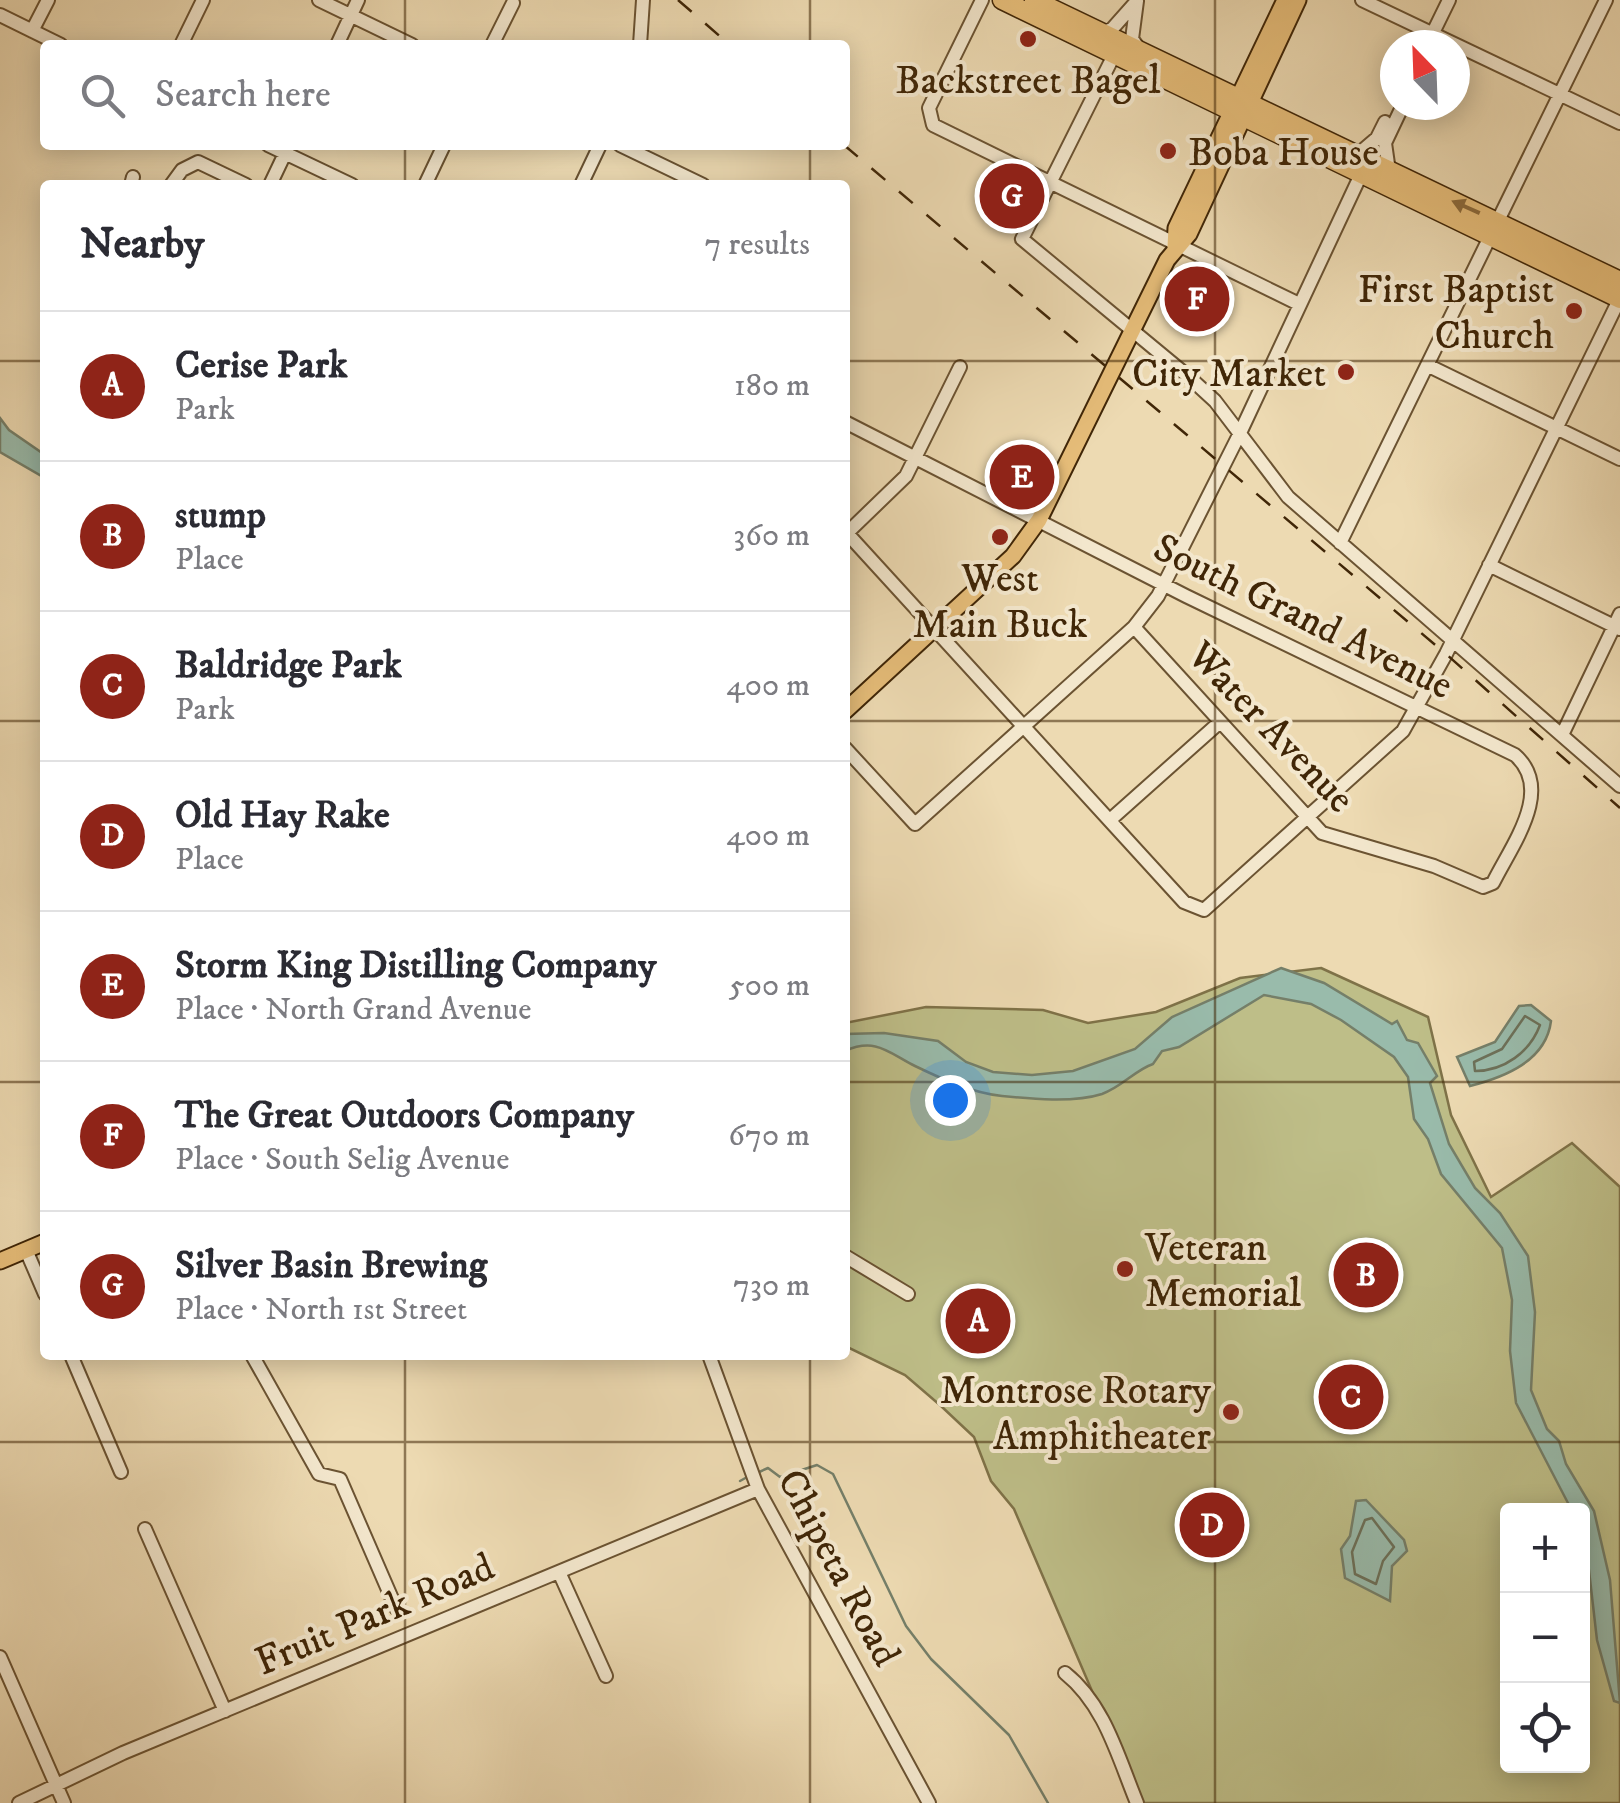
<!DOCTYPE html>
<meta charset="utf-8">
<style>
body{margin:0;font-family:"IM FELL DW Pica",serif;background:#f2f2f3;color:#2b2b33}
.controls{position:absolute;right:30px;bottom:30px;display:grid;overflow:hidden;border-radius:10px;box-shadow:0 5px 25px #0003}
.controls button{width:90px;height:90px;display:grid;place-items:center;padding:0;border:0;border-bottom:2px solid #e1e1e2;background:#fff;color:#2b2b33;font:50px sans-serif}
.compass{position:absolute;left:1380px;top:30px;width:90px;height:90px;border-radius:50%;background:#fff;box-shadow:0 5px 25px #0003;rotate:337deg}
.you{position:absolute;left:950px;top:1100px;width:35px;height:35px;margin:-25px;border:8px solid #fff;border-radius:50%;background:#1a73e8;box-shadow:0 0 0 15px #1a73e833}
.badge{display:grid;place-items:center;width:65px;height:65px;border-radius:50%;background:#8f2418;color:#fff;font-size:32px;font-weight:700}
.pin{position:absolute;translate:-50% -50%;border:5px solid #fff;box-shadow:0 2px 10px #0006}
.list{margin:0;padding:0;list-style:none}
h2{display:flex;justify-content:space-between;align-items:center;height:130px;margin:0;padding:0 40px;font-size:42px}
h2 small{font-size:32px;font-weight:400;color:#7c7c81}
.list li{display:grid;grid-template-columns:65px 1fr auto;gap:30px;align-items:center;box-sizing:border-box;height:150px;padding:0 40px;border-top:2px solid #e1e1e2}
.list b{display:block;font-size:38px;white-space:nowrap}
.list p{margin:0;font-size:32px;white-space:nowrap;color:#7c7c81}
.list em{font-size:32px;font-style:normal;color:#7c7c81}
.icon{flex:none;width:55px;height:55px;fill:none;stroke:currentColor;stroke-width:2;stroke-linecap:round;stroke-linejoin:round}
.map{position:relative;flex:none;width:1620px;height:1803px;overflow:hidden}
.search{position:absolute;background:#fff;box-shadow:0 5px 25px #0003;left:40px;top:40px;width:810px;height:110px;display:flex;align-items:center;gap:25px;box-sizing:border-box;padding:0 35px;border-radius:10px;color:#7c7c81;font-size:38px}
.panel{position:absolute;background:#fff;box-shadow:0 5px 25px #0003;left:40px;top:180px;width:810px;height:1180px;border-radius:10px}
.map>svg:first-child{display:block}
.green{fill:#bebe88;stroke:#7f7248;stroke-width:2.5;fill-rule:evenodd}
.water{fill:#99bbab;stroke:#757f69;stroke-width:2.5}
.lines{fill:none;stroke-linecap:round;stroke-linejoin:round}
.shore{stroke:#6c7059;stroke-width:2.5}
.stream{stroke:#757f69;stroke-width:2.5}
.minor-casing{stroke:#6b5332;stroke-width:16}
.major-casing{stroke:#402607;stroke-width:19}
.highway-casing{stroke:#402607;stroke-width:21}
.minor{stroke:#f3e7cd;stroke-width:12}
.major{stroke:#e6bd79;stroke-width:15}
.highway{stroke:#e6bd79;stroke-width:18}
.rail{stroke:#402607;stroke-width:2.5;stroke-dasharray:18 18;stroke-linecap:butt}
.oneway{fill:#8b6a3a}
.grid{fill:none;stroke:#402607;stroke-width:2.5;stroke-opacity:0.55}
.poi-dot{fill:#8f2418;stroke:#f3e7cd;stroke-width:4}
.labels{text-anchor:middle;stroke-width:8;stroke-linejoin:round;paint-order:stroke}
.poi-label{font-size:40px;fill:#402607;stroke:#f3e7cd;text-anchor:end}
.street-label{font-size:40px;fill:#402607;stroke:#f3e7cd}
</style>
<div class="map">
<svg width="1620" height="1803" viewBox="0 0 1620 1803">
<rect width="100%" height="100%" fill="#eddab2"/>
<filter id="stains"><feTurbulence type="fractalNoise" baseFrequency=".002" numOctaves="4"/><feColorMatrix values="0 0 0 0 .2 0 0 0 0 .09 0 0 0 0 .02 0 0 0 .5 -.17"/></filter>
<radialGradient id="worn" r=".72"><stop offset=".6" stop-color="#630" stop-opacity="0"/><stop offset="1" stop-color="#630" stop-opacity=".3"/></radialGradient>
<path class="green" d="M1321 968 1428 1017 1451 1115 1491 1197 1572 1143 1620 1187V1803H1140L1014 1509 991 1481 974 1437 941 1406 905 1375 845 1346V1023L926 1007 1043 1010 1088 1023 1156 1012 1240 978ZM1508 1510H1582V1766H1508Z"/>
<path class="water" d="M0 418 9 430 45 455V478L0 452Z
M1281 968 1324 983 1392 1024 1397 1021 1407 1040 1418 1043 1437 1076 1430 1083 1449 1144 1475 1188 1500 1213 1528 1256 1535 1312 1531 1390 1547 1429 1559 1441 1566 1464 1594 1511 1610 1580 1620 1703 1614 1701 1597 1640 1582 1510H1572L1569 1505 1516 1403 1510 1351 1512 1300 1502 1248 1441 1174 1428 1139 1414 1119 1408 1077 1394 1057 1341 1020 1311 1004 1264 995 1179 1047 1162 1051 1153 1064C1135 1070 1122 1087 1102 1094 1074 1103 1031 1099 1002 1096 972 1093 942 1079 915 1066 889 1053 876 1037 845 1051V1034L884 1033 938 1041 966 1062 993 1072 1032 1075 1073 1071 1135 1049 1172 1017Z
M1531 1005 1551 1021C1546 1061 1505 1077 1470 1086L1457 1057 1495 1042 1519 1006Z
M1366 1500 1404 1540 1407 1551 1392 1566 1390 1601 1345 1578 1341 1549 1350 1536 1356 1501Z"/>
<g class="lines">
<path class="shore" d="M1525 1016 1540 1025C1530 1052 1504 1071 1475 1071L1474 1062 1502 1049Z
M1372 1518 1394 1547 1383 1561 1376 1584 1355 1574 1352 1552 1365 1520Z"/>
<path class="stream" d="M757 1473 768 1468 780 1477 817 1465 833 1474 906 1626 931 1659 1009 1735 1048 1803
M740 1481 749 1476"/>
<defs>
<path id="minor" d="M319 0 412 45
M982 0 929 108 933 125 1299 304
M1362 0 1620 123
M1137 1 1132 39 1140 50
M0 15 61 45
M32 31 48 0
M1101 33 1112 29 1136 2
M181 45 203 0
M337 45 358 0
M492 45 513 3
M640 45 643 0
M1427 45 1449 0
M1118 47 1022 239 1190 378 1215 401 1288 497 1620 786
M268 145 352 185
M620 145 703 185
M1356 156 1377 138 1385 122
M1389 171 1385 143 1403 105
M131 185 133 177
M171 185 182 170 198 162 246 185
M270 185 289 145
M425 185 444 145
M581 185 600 145
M1429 366 1620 459
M845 422 1186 596 1515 755C1555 790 1511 846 1493 883L1483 887 1434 866 1322 833 1134 627
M845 531 1184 902 1204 910 1403 731 1446 654 1620 298
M845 535 906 476 960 367
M1340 543 1606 0
M1489 565 1620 629
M1562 735 1620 614
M845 748 915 824 1134 627 1158 596 1240 433 1364 168
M1110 820 1220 722
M26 1250 45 1294
M845 1256 908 1294
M71 1355 121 1472
M252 1355 319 1474 340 1479 396 1608
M709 1355 758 1489 929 1803
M145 1529 225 1711
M559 1572 606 1676
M0 1657 64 1803
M1065 1673C1105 1705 1118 1757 1137 1803
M19 1803 123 1753 758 1489"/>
<path id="major" d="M1175 247 1176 228 1285 0
M845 711 1013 556 1039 520 1167 260 1189 234 1298 0
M0 1261 45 1242"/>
<path id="highway" d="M1002 0 1620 299
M1034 0 1620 281"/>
</defs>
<use href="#minor" class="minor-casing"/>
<use href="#major" class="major-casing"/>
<use href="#highway" class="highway-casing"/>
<use href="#minor" class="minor"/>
<use href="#major" class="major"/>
<use href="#highway" class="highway"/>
<path class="rail" d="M678 0 730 45
M844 145 1446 654 1620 808"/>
</g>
<defs><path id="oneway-solid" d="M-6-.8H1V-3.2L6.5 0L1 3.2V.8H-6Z" transform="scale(2.5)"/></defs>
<use class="oneway" href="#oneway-solid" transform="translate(1466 207) rotate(-156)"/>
<path class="grid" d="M405 0V45M810 0V45M1215 0V1803M405 145V185M810 145V185M0 361H45M845 361H1620M0 721H45M845 721H1620M0 1082H45M845 1082H1620M405 1355V1803M810 1355V1803M0 1442H1620"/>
<g class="poi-dot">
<circle cx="1028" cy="39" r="10"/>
<circle cx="1168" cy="151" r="10"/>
<circle cx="1574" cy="311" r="10"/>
<circle cx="1346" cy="372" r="10"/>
<circle cx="1000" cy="537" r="10"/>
<circle cx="1125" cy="1269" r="10"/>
<circle cx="1231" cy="1412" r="10"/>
</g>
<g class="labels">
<g class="poi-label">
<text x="1028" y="93" text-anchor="middle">Backstreet Bagel</text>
<text x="1188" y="165" text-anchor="start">Boba House</text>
<text x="1554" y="302">First Baptist<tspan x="1554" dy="46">Church</tspan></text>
<text x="1326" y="386">City Market</text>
<text x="1000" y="591" text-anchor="middle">West<tspan x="1000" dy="46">Main Buck</tspan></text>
<text x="1145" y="1260" text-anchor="start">Veteran<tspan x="1145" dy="46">Memorial</tspan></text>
<text x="1211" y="1403">Montrose Rotary<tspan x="1211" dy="46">Amphitheater</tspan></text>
</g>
<g class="street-label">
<text transform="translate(1304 615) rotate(26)" y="14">South Grand Avenue</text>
<text transform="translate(1272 726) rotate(46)" y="14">Water Avenue</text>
<text transform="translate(840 1567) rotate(62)" y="14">Chipeta Road</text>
<text transform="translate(374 1613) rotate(-23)" y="14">Fruit Park Road</text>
</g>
</g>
<rect width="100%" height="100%" filter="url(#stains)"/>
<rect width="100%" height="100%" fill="url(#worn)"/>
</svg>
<div class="controls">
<button>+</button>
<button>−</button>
<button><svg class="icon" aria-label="locate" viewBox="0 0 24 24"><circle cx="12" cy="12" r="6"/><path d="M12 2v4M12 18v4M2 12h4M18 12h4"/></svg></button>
</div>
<svg class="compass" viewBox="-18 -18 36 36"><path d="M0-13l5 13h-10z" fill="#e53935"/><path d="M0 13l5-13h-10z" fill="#7c7c81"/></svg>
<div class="you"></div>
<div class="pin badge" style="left:978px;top:1321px">A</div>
<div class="pin badge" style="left:1366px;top:1275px">B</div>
<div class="pin badge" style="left:1351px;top:1397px">C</div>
<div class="pin badge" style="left:1212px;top:1525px">D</div>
<div class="pin badge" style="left:1022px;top:477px">E</div>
<div class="pin badge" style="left:1197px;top:299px">F</div>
<div class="pin badge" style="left:1012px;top:196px">G</div>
<div class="search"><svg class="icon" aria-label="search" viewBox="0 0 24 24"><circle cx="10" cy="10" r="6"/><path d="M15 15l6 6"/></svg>Search here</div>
<section class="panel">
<h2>Nearby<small>7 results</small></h2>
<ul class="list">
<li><span class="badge">A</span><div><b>Cerise Park</b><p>Park</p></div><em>180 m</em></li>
<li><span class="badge">B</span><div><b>stump</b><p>Place</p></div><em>360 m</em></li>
<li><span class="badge">C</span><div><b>Baldridge Park</b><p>Park</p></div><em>400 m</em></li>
<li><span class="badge">D</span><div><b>Old Hay Rake</b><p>Place</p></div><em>400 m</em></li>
<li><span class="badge">E</span><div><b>Storm King Distilling Company</b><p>Place · North Grand Avenue</p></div><em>500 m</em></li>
<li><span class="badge">F</span><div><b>The Great Outdoors Company</b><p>Place · South Selig Avenue</p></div><em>670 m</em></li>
<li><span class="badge">G</span><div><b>Silver Basin Brewing</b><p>Place · North 1st Street</p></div><em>730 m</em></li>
</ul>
</section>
</div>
